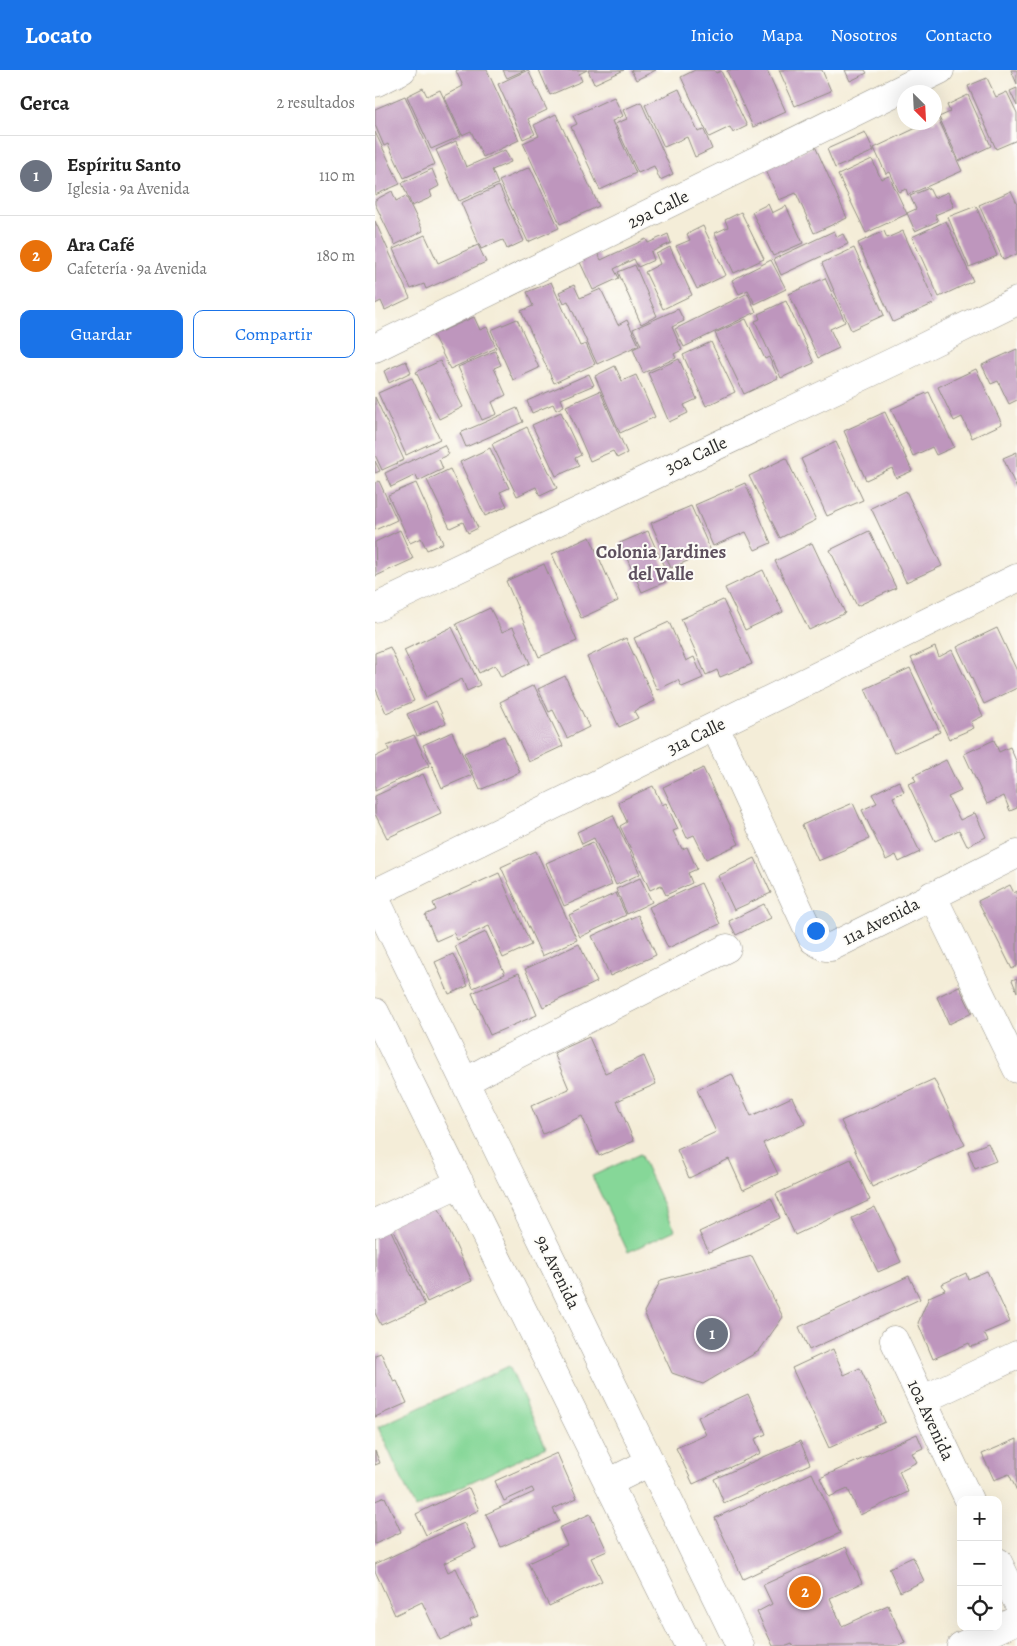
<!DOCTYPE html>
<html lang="es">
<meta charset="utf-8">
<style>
body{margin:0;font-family:Alegreya,serif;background:#f2f2f2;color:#222}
.controls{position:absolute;right:15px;bottom:15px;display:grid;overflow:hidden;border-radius:10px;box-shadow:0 5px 20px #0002}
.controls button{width:45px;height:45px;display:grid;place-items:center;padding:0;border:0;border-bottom:1px solid #e0e0e0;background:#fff;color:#222;font:25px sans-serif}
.compass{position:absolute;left:522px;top:15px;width:45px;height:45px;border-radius:50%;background:#fff;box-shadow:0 5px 20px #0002;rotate:156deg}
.you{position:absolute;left:440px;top:860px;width:18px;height:18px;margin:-12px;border:4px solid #fff;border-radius:50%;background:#1a73e8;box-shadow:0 0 0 8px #1a73e833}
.badge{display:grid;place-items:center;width:32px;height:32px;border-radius:50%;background:#1a73e8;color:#fff;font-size:16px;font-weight:700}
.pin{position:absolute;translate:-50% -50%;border:2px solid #fff;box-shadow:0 1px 5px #0006}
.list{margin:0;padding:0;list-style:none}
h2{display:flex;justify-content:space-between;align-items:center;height:65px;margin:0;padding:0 20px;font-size:21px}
h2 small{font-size:16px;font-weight:400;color:#767676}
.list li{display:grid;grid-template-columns:32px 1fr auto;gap:15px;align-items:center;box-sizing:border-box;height:80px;padding:0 20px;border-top:1px solid #e0e0e0}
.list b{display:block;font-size:19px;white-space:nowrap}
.list p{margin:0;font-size:16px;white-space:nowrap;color:#767676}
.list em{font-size:16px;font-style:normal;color:#767676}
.actions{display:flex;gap:10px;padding:15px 20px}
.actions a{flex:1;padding:11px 0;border:1px solid #1a73e8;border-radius:10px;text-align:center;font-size:18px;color:#1a73e8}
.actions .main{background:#1a73e8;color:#fff}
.icon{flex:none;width:28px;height:28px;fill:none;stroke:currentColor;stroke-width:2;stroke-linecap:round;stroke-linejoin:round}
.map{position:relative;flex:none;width:642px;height:1576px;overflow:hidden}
header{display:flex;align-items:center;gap:30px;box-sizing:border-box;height:70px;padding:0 25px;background:#1a73e8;color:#fff}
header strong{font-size:24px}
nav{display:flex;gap:28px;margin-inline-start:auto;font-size:18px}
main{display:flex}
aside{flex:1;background:#fff}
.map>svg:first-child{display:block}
.green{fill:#86d798;stroke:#588162}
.building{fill:#be96bd}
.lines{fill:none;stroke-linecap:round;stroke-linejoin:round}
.minor-casing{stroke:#908c82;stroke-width:29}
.minor{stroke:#fff;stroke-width:28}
.labels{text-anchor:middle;stroke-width:4;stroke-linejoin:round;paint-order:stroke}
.street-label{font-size:18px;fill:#2b2b2b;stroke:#fdfcf7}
.neighbourhood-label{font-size:19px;font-weight:bold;fill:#5e505e;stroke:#fdfcf7}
</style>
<header>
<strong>Locato</strong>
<nav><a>Inicio</a><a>Mapa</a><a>Nosotros</a><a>Contacto</a></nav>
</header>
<main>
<aside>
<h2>Cerca<small>2 resultados</small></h2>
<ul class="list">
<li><span class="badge" style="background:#6b7280">1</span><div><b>Espíritu Santo</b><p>Iglesia · 9a Avenida</p></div><em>110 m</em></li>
<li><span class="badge" style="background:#e8710a">2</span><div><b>Ara Café</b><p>Cafetería · 9a Avenida</p></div><em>180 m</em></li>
</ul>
<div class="actions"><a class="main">Guardar</a><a>Compartir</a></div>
</aside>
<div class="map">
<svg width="642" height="1576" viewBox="0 0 642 1576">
<rect width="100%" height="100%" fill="#fdfcf7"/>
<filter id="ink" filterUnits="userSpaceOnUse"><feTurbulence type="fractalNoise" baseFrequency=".02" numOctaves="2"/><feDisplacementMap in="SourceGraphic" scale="10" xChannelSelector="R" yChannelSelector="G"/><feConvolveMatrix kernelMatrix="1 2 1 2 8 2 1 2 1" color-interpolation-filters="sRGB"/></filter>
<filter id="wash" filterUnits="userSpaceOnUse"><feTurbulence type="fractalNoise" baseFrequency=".0096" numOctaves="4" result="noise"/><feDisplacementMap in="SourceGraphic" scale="20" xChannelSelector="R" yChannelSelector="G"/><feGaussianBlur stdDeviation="1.12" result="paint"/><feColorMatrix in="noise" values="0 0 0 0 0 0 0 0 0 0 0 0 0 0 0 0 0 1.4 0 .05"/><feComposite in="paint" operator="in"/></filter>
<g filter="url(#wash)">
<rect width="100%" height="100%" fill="#f4edd8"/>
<path class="green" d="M265 1084 300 1160 253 1182 217 1106Z
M134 1296 171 1377 40 1438 3 1357Z"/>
<g id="blocks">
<path class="building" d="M82 0H112L144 70 108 87 96 61 87 65 69 26 88 16 81 1Z
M128 0H150L132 8Z
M153 0 172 40 153 49 160 64 148 69 123 14Z
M164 0H212L204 4 207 11 175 25Z
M213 0H249L219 14Z
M256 0H281L261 10Z
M320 0H339L341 3 346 1 372 56 358 63 355 57 334 67 306 7Z
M354 0H392L411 42 378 57 352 1Z
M404 0H447L456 21 420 36Z
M470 0H490L492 3 475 11Z
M636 0H642V14Z
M612 8 621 27 632 22 642 43V70L621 79 593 16Z
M48 18 52 26 65 20 86 66 56 79 32 26Z
M642 18V36L635 21Z
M304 19 323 62 329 60 337 79 320 87 312 67 289 77 270 35Z
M593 25 616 76 584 91 564 47 575 42 572 35Z
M30 26 60 94 29 108 13 74 9 76 0 55V39Z
M239 27 248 46 237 51 261 103 225 120 196 57 202 54 198 46Z
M266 32 298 104 285 110 279 96 263 103 240 54 252 49 248 40Z
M181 44 224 136 185 154 148 73 164 66 159 55Z
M563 48 587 101 533 125 531 119 524 122 515 102 511 104 499 78 554 52H560V50Z
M0 62 25 114 0 125Z
M490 62 499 81 460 98 452 79Z
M81 71 91 97 130 80 136 92 117 100 123 114 84 131 61 80Z
M440 76 472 148 439 163 421 123 404 130 390 98Z
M497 89 506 109 514 106 532 144 491 163 463 105Z
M155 97 184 158 153 172 124 111Z
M57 99 64 116 55 121 57 127 37 136 27 113Z
M124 116 149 171 132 179 128 170 106 179 86 133Z
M554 118 559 128 573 122 579 137 560 145 563 151 540 161 532 143 541 139 535 126Z
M17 121 21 131 31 126 48 161 20 175 0 134V130Z
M636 121 642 133V184L628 190 604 135Z
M393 134 397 143 411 136 428 173 398 186 377 142Z
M601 136 622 186 594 197 573 147Z
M366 142 389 189 359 203 340 163 353 157 350 150Z
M0 151 35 228 10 240 6 231 0 234Z
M571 151 598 211 564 227 537 167Z
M328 156 351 205 322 219 301 176 315 170 312 164Z
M459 161 462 167 468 164 473 174 406 205 399 189Z
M509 161 512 168 528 161 560 233 518 252 483 173Z
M293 164 296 173 276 182 279 190 263 197 259 189 239 199 244 208 218 220 204 190 222 182 226 190 271 169 273 173Z
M50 165 63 193 103 175 111 192 51 219 49 214 36 219 18 179Z
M295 177 317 225 288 239 270 202 285 194 281 184Z
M479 178 509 245 476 260 447 193Z
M396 190 411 219 380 234 373 220 364 224 357 210Z
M260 195 282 246 266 254 243 202Z
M450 208 470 252 455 259 464 278 443 288 414 224Z
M176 212 205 276 211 274 220 294 179 313 146 241 158 236 152 222Z
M199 215 205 228 226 219 243 255 252 250 264 275 222 294 193 231 189 233 184 222Z
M373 223 381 242 309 277 300 259Z
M411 231 439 293 406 308 380 251 385 249 383 244Z
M303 239 309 251 297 257 307 280 299 284 301 288 268 303 258 279 266 275 258 259Z
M99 247 105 260 112 257 121 278 75 299 58 265Z
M142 249 164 298 138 310 116 260Z
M371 249 390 289 394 287 403 308 369 324 340 263Z
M336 272 360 322 331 336 308 285Z
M642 279V330L634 334 623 311 616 314 607 295Z
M120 281 126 295 119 298 131 325 117 332 122 344 107 350 83 297Z
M304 289 322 329 309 335 313 343 294 352 273 303Z
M31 291 36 302 14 313 9 301Z
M65 291 88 337 64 349 41 302Z
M240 296 247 311 261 305 280 347 245 363 220 306Z
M601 299 627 354 597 368 587 347 579 351 563 317Z
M214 304 219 315 186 329 189 336 181 340 178 334 157 343 152 331Z
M37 308 65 369 31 385 3 323Z
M225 321 252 383 242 388 238 381 215 391 191 336Z
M554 322 579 377 561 385 557 377 538 386 516 339Z
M0 327 29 390 7 400 0 385Z
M142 338 148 352 91 377 85 363Z
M186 342 206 385 200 388 204 396 181 406 157 355Z
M510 342 537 401 521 408 517 398 491 410 469 361Z
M152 357 182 418 165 426 161 417 142 426 117 374Z
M461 372 488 430 452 446 426 389Z
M69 375 74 384 64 389 68 399 43 411 41 405 16 417 10 403Z
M115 378 134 418 125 422 132 436 110 446 85 392Z
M642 382V419L628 388Z
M411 388 441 450 405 468 374 406Z
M0 391 5 401 0 403Z
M75 399 103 458 93 463 88 452 75 458 52 410Z
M4 411 22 450 0 460V413Z
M41 413 68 473 52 480 46 468 35 473 13 425Z
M370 413 396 473 380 480 371 462 338 476 320 435Z
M531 421 567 496 531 512 496 438Z
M316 436 336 481 296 498 276 453Z
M25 460 38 489 1 506 0 472Z
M273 461 295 510 267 522 245 473Z
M494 461 521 518 482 536 455 480Z
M215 467 243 531 206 548 177 484Z
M437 473 470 543 434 560 400 491Z
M169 494 202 571 164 587 131 511Z
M388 500 408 542 370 560 350 518Z
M348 530 377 594 345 607 342 600 331 605 306 549Z
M115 538 127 562 138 557 155 593 126 607 120 595 104 603 81 554Z
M294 552 311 591 319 587 328 608 307 617 303 610 282 620 259 568Z
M77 557 105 615 92 621 87 609 51 627 29 580Z
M622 558 642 601V618L609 634 582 577Z
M251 568 280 631 259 641 263 648 244 657 212 587Z
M15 577 39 631 11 643 0 617V583Z
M560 577 564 587 577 580 608 646 596 652 599 658 574 669 536 588Z
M535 598 565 662 519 683 490 619Z
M190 606 214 657 192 668 178 640 174 642 163 619Z
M159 615 188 676 154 692 125 632Z
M61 631 71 653 42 666 32 644Z
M77 662 97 705 67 718 48 675Z
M39 665 54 696 0 721V687L14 680 12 676Z
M129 666 145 702 105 720 89 683Z
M619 670 624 682 635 677 642 693V738L635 741 629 726 612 734 589 684Z
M571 690 586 721 573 727 585 750 600 743 611 767 592 776 584 760 560 771 533 714 541 711 538 706Z
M328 698 364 774 331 789 319 765 312 768 288 717Z
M48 704 66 743 12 768 0 744V726Z
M524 711 529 722 518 727 545 782 524 792 521 785 511 790 487 740 502 733 497 724Z
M278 716 287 735 291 733 303 759 298 761 307 779 312 777 322 799 313 803 317 813 291 825 286 815 275 820 245 756 252 752 243 732Z
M478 733 494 769 443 791 427 755Z
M238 745 265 804 241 815 219 768 207 774 202 762Z
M218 772 237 815 189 836 171 793Z
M161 781 202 870 167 886 126 797Z
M380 788 396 823 359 840 343 806Z
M124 803 156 875 128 888 114 856 82 870 79 863 61 871 50 845 61 840 58 833Z
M265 808 277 832 252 844 241 819Z
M326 813 345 854 293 878 274 837Z
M635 815 639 823 642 821V896L637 899 603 831Z
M241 823 251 845 205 867 194 845Z
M389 834 396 848 361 865 354 851Z
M263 845 281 885 235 906 217 866Z
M111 862 130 904 98 918 80 876Z
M204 874 222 912 168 937 150 899Z
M78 884 93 916 74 924 60 892Z
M144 903 162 945 115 965 97 923Z
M642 908V922L637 910Z
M584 916 597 943 574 954 562 927Z
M214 967 230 1003 269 986 281 1014 242 1031 259 1071 224 1086 207 1046 168 1064 156 1036 194 1019 179 983Z
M357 1004 376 1046 417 1027 430 1054 388 1073 403 1104 368 1120 354 1089 314 1108 302 1080 341 1062 322 1020Z
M559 1009 590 1075 497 1117 466 1051Z
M613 1073 621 1091 600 1099 593 1081Z
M476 1089 495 1130 420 1165 401 1124Z
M396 1128 405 1148 334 1182 324 1162Z
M60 1130 97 1211 52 1232 14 1151Z
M500 1137 526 1192 503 1202 477 1148Z
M13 1154 50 1235 6 1255 0 1243V1160Z
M377 1186 408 1247 384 1281 328 1314 297 1303 269 1242 286 1210Z
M612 1201 635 1252 609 1263 613 1271 596 1277 594 1273 558 1289 543 1253 554 1227 570 1220 567 1214 591 1203 593 1209Z
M534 1206 545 1229 434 1280 424 1257Z
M458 1279 469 1305 485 1298 510 1352 454 1378 417 1298Z
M6 1283 19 1312 22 1311 32 1333 0 1347V1285Z
M373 1324 391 1364 380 1369 386 1383 318 1414 301 1378 331 1365 323 1347Z
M542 1364 548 1378 537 1383 542 1392 524 1401 533 1422 485 1445 473 1419 454 1427 445 1408Z
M642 1369V1421L634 1404 619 1410 607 1384Z
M425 1371 435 1394 349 1433 339 1409Z
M0 1381 5 1393 0 1395Z
M182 1383 202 1428 178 1439 184 1451 126 1477 111 1444 159 1422 157 1418 129 1431 120 1411Z
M437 1403 465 1463 368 1509 340 1448Z
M94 1418 104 1440 51 1465 41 1444Z
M10 1427 26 1462 0 1474V1431Z
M215 1444 232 1481 216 1488 227 1511 174 1536 153 1493 192 1475 184 1458Z
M89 1453 101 1478 69 1493 73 1502 81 1498 103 1546 95 1549 97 1555 65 1570 47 1532 20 1545 0 1501V1494Z
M471 1477 487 1513 455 1528 467 1556 513 1535 530 1573 523 1576H418L417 1574 412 1576H398L382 1542 397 1534 388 1515Z
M538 1487 549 1511 525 1522 514 1498Z"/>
</g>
</g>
<g filter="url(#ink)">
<use href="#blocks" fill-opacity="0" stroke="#908c82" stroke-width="1"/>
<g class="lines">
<defs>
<path id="minor" d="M0 13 27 0
M0 278 565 0
M0 538 520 291 642 231
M340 657 438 870 450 877H456L642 784
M0 823 642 508
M557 825 642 999
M0 828 365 1576
M0 942 314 1576
M90 1012 117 997 352 878
M0 1153 85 1113
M519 1270 594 1430
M547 1330 642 1285
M233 1413 275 1392
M623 1492 642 1531
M586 1576 642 1550"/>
</defs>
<use href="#minor" class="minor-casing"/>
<use href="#minor" class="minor"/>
</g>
</g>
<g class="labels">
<g class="street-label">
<text transform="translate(283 139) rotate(-26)" y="6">29a Calle</text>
<text transform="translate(321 385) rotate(-25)" y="6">30a Calle</text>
<text transform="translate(321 666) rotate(-26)" y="6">31a Calle</text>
<text transform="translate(506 851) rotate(-27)" y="6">11a Avenida</text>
<text transform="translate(183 1202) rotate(64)" y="6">9a Avenida</text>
<text transform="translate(556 1350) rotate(65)" y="6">10a Avenida</text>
</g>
<g class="neighbourhood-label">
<text x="286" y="488">Colonia Jardines<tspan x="286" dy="22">del Valle</tspan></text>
</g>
</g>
</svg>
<div class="controls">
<button>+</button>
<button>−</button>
<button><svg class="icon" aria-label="locate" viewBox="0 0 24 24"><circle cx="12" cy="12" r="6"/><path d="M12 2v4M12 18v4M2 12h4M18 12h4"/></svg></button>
</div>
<svg class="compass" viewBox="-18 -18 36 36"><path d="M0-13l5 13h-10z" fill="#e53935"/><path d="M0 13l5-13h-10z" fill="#767676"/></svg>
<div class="you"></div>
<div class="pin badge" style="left:337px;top:1264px;background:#6b7280">1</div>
<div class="pin badge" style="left:430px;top:1522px;background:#e8710a">2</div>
</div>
</main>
